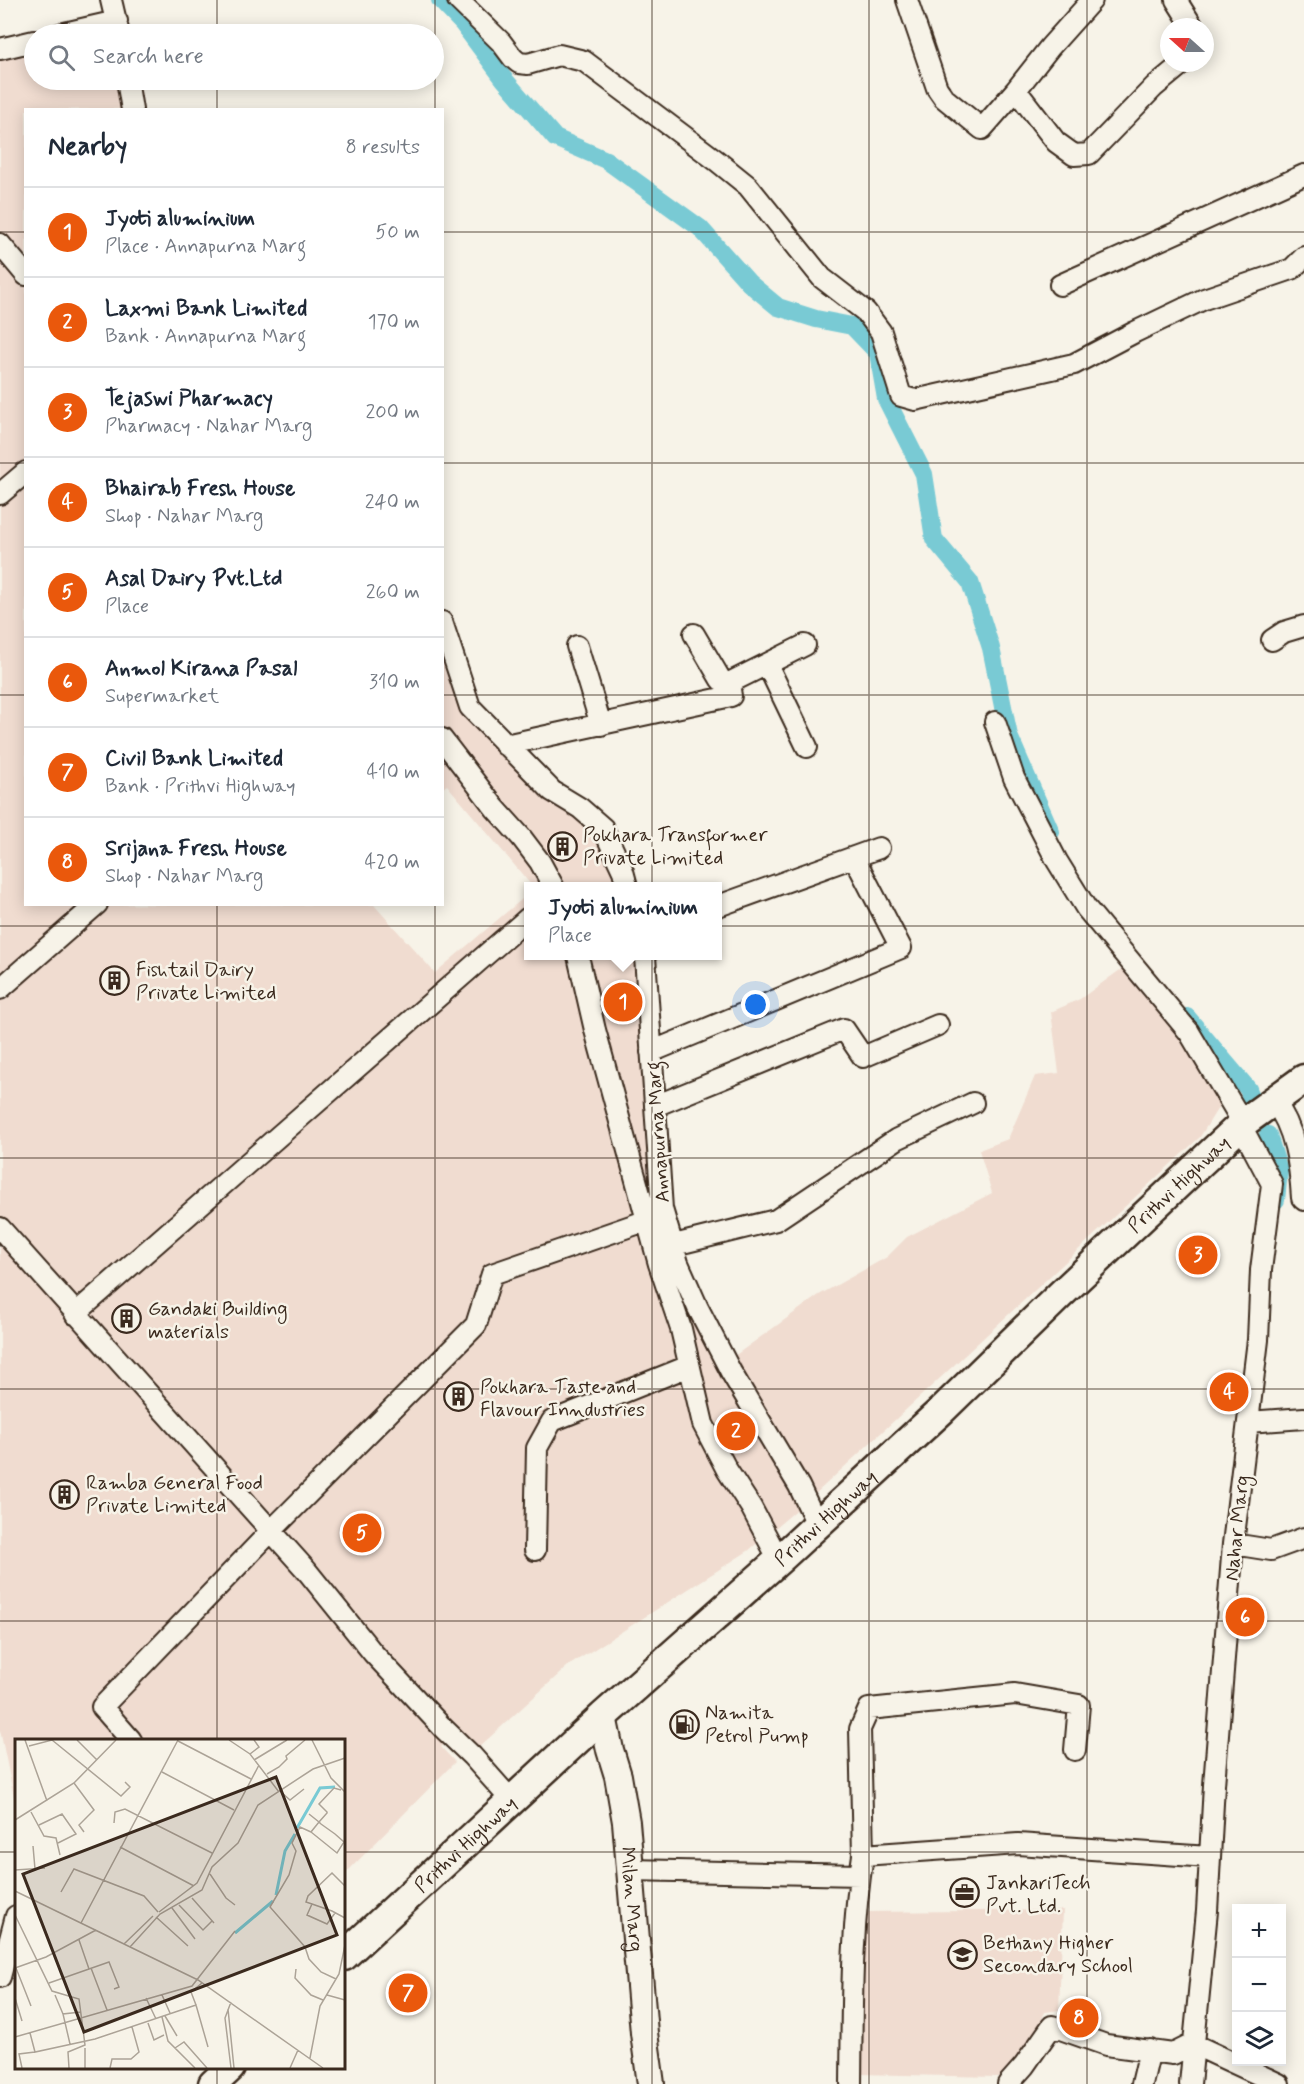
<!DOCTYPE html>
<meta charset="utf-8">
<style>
body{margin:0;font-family:Mynerve,sans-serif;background:#f6f6f7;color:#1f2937}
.controls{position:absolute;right:18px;bottom:18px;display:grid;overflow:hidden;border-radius:0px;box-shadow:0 3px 15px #0003}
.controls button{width:54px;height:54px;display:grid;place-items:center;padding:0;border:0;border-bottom:2px solid #e0e1e3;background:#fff;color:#1f2937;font:30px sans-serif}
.compass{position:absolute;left:1160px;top:18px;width:54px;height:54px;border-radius:50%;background:#fff;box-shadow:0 3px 15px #0003;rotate:291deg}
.you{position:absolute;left:756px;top:1005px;width:21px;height:21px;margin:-15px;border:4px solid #fff;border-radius:50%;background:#1a73e8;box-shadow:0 0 0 9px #1a73e833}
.badge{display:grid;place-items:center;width:39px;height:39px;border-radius:50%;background:#ea580c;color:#fff;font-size:20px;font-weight:700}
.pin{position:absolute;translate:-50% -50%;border:3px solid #fff;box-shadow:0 2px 6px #0006}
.popup{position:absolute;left:524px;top:882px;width:198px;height:78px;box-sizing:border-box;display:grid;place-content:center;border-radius:0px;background:#fff;filter:drop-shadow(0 2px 4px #0005);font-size:20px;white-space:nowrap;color:#747a83}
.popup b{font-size:22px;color:#1f2937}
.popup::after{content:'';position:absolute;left:50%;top:100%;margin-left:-12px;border:12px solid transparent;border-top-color:#fff}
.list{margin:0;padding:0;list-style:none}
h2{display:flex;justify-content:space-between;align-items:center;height:78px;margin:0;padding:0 24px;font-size:26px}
h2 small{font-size:20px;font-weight:400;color:#747a83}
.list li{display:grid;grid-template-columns:39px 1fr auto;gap:18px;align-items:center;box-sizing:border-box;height:90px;padding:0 24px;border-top:2px solid #e0e1e3}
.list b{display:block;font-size:22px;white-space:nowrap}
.list p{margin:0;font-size:20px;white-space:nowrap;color:#747a83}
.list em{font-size:20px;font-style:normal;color:#747a83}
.icon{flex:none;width:33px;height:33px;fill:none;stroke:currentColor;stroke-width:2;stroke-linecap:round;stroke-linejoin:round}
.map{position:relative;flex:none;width:1304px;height:2084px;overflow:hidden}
.search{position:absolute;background:#fff;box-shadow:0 3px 15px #0003;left:24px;top:24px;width:420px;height:66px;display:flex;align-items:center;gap:15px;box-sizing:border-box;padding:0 21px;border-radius:33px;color:#747a83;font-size:22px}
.panel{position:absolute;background:#fff;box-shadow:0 3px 15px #0003;left:24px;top:108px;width:420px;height:798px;border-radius:0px}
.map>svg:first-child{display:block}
.built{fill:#f0dcd0}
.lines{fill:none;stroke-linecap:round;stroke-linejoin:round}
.canal{stroke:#79cad4;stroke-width:18}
.minor-casing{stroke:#3b2a1e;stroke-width:24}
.major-casing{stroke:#3b2a1e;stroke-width:30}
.highway-casing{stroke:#3b2a1e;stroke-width:33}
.minor{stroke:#f7f3e8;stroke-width:20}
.major{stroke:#f7f3e8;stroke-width:26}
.highway{stroke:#f7f3e8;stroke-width:28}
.grid{fill:none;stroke:#3b2a1e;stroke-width:1.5;stroke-opacity:0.55}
.labels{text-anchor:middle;stroke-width:5;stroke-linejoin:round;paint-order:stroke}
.poi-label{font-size:20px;fill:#3b2a1e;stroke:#f7f3e8;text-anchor:start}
.street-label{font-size:20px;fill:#3b2a1e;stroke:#f7f3e8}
.inset-river{fill:none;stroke:#79cad4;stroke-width:3}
.inset-road{fill:none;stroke:#aca397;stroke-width:1.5}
.view{fill:#3b2a1e;fill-opacity:0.15;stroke:#3b2a1e;stroke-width:3}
.inset-edge{fill:none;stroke:#3b2a1e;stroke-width:3}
</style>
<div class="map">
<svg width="1304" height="2084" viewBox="0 0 1304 2084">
<rect width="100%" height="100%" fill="#f7f3e8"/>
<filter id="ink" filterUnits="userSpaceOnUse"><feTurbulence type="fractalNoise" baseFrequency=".0167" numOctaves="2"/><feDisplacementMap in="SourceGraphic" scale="12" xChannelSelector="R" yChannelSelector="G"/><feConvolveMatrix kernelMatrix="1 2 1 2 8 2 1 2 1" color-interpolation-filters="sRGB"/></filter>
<g filter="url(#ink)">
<path class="built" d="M34 48V80H117L123 109 26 110V904L374 905 435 973 528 894V956H635L673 1261 800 1507 748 1551 568 1666 478 1748 463 1732 441 1747 455 1762 347 1872 344 1868V1740H16V1807L0 1730V57Z
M442 637 463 710 601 831 623 886H532L447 785 443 788Z
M1127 965 1224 1098 1200 1137 813 1496 733 1357 819 1295 887 1257 907 1237 992 1193 979 1150 1008 1139 1035 1076 1059 1073 1051 1012 1080 999Z
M1063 1910 1059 2010 1045 2012 1027 2052 1014 2070 997 2077 857 2074 864 1912Z"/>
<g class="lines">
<path class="canal" d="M440 0 463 24 504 79 555 138 606 160 700 228 749 283 778 307 816 319 852 326 878 353 886 399 924 474 934 539 970 582 991 648 1009 736 1051 832
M1187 1017 1248 1089 1251 1097
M1268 1135 1279 1171 1276 1200"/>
<defs>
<path id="minor" d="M111 0 119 34
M458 0 501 42 513 58 519 63 528 64 559 55 584 61 717 161 748 186 822 278 866 312 881 332 901 396 915 400 1074 364 1135 332 1204 299 1292 269 1304 257
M907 0 937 88 944 98 982 129 1016 90
M1092 0 1050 47 1016 90 1056 142 1074 155 1089 154 1154 87 1183 63
M1176 0 1193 27
M60 34 117 21
M0 49 34 41
M127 80 132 110
M0 244 26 275
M1060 285 1304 175
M0 494 26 472
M442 622 470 707 552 791 580 808 603 828 623 871 627 886
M694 634 721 680 729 683
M1272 640 1284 632 1304 626
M577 646 601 725
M767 664 807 747
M995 722 1014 778 1057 861 1086 908 1189 1032 1243 1123 1246 1135 1272 1184 1261 1270 1258 1340 1233 1544 1214 1785 1207 1911 1190 2084
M442 739 495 808 521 837 540 862 553 886
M505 745 731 696 729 683 805 645
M718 906 879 848
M578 956 595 1030 659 1264 681 1329 703 1424 727 1470 751 1507 779 1560
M645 956 662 1209 678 1263 698 1308 731 1372 799 1486 817 1524
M0 989 97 904
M651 1052 901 948 854 857
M1274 1101C1295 1128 1300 1165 1302 1198L1304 1200
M655 1106 844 1029 863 1057 938 1025
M0 1228 307 1571 373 1653 443 1728 472 1756 512 1801
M674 1245 776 1220 897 1139 973 1103
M75 1314 528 918
M1248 1422 1304 1418
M1233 1544 1271 1550 1304 1538
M535 1550 537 1448 552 1421 689 1366
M131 1740 102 1707 271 1531 476 1325 492 1274 648 1220
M863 1855 1018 1844 1209 1857
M629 1870 860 1875
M0 1977 16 1916
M1193 2044 1279 2084
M851 2084C852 2009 851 1929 863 1855L860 1729 869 1709 1015 1694 1079 1705 1075 1750
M1008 2084 1024 2066 1052 2026 1106 2045 1173 2054 1193 2044
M1142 2084 1150 2050"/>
<g id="major">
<path id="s1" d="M603 1716 610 1750 618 1776 626 1822 644 2033 651 2084"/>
</g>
<g id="highway">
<path id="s2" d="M344 1956 603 1716 779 1560 942 1410 1060 1295 1243 1123 1304 1079"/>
<path d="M213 2084 230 2068"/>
</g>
</defs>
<use href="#minor" class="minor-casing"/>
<use href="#major" class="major-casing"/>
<use href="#highway" class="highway-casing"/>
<use href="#minor" class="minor"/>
<use href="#major" class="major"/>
<use href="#highway" class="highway"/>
</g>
</g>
<path class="grid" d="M217 0V34M435 0V110M652 0V2084M869 0V2084M1087 0V2084M217 80V110M0 232H26M442 232H1304M0 463H26M442 463H1304M0 695H26M442 695H1304M217 904V1740M435 904V2084M0 926H1304M0 1158H1304M0 1389H1304M0 1621H1304M0 1852H16M344 1852H1304M217 2068V2084"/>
<defs>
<symbol id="building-ring" viewBox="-11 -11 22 22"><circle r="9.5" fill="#f7f3e8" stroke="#3b2a1e" stroke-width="1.5"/><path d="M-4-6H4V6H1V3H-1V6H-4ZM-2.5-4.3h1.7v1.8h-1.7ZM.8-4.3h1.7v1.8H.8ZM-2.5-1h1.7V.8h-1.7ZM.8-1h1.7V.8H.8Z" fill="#3b2a1e"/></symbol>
<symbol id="fuel-ring" viewBox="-11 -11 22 22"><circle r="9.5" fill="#f7f3e8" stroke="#3b2a1e" stroke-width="1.5"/><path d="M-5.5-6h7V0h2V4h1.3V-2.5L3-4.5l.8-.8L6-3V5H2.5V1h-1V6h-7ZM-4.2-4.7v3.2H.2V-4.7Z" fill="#3b2a1e"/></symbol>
<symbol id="office-ring" viewBox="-11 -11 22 22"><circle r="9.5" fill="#f7f3e8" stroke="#3b2a1e" stroke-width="1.5"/><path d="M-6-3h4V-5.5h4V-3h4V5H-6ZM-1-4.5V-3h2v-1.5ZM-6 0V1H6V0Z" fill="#3b2a1e"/></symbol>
<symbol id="school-ring" viewBox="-11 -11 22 22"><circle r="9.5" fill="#f7f3e8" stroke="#3b2a1e" stroke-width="1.5"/><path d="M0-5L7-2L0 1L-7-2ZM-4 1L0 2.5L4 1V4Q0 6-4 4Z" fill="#3b2a1e"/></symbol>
</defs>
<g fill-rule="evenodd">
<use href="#building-ring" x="546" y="830" width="33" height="33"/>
<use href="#building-ring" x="98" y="964" width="33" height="33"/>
<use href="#building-ring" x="110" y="1302" width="33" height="33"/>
<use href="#building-ring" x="442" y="1380" width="33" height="33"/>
<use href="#building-ring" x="48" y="1478" width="33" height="33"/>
<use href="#fuel-ring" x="668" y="1708" width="33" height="33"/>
<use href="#office-ring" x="948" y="1876" width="33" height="33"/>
<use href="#school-ring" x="946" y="1938" width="33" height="33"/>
</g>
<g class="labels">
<g class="poi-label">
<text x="583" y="841">Pokhara Transformer<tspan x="583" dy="23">Private Limited</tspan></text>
<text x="136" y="976">Fishtail Dairy<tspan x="136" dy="23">Private Limited</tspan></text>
<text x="148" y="1315">Gandaki Building<tspan x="148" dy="23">materials</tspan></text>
<text x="480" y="1393">Pokhara Taste and<tspan x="480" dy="23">Flavour Inndustries</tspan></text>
<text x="86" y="1489">Ramba General Food<tspan x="86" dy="23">Private Limited</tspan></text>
<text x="705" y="1719">Namita<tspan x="705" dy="23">Petrol Pump</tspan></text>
<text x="986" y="1889">JankariTech<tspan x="986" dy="23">Pvt. Ltd.</tspan></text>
<text x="983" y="1949">Bethany Higher<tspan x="983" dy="23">Secondary School</tspan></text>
</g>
<g class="street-label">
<text transform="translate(657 1132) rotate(-94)" y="7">Annapurna Marg</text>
<text dy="7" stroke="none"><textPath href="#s2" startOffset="1137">Prithvi Highway</textPath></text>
<text dy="7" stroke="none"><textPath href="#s2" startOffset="651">Prithvi Highway</textPath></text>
<text transform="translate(1236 1528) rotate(-84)" y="7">Nahar Marg</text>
<text dy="7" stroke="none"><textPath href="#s2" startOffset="165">Prithvi Highway</textPath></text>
<text dy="7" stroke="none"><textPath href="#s1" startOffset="186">Milan Marg</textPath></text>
</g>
</g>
<g transform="translate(15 1739)">
<rect width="330" height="330" fill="#f7f3e8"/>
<path class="inset-river" d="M282 89 305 49 320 48M261 156 270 112 280 95M220 194 258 162"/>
<path class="inset-road" d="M10 1 32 62M62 1 82 21M214 1 235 15 264 53M297 1 316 39 330 53M163 2 236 40M14 7 37 1 106 57 115 48 110 43M235 15 244 8 239 1M239 21 272 1M147 33 219 71M252 35 264 28 272 20 271 17 290 1M59 44 79 71 64 86 69 93M265 52 275 61 289 50M16 73 29 97 41 99 45 116M294 75 304 83 306 85 320 95 329 103 322 114 296 93 304 83 312 74V73L304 65 319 49 326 51M0 81 59 44 101 1M99 84 100 73 110 70 197 114M24 86 47 75 61 95 43 104M296 93 285 88 277 104 281 112 274 136 255 168 290 208 294 220 306 233 321 240M18 107 20 130M105 108 179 147M0 131 30 129M195 135 211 159 220 166M0 152 183 241 308 329M46 153 59 130 129 157 143 173M177 159 199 184M297 165 291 163 293 157 317 134 330 147M164 166 188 191 197 182M157 169 180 200M144 173 182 144 244 26M320 174 312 185 292 176 297 165 317 172 330 179M0 176 37 252 64 260 70 306 53 313 54 329M141 178 173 207M66 184 163 1M64 201 74 230M109 205 138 177M115 208 145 175 187 151 197 128 223 104 243 66 298 30 330 19M0 229 31 218 81 191M1 229 16 267M76 229 92 271M281 230 280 239 296 256 308 261M34 244 94 223 104 248 99 250M40 256 48 275M147 256 155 274M312 256 330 261M0 259 7 282M131 259 141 280M181 266 193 308M213 270 219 329M150 277 162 297M147 278 153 302 180 329M133 284 139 301 149 296M15 294 20 313 80 300 181 266 176 253 187 244M0 298 177 247 220 192M55 305 48 275 66 273M70 309V329M160 309 169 303 192 329M295 319 305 267 324 235 330 206M7 329 4 315 20 313M95 329 97 320H116L124 313 117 288M216 329 210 279 216 263M275 329 283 311"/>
<path class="view" d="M261 38 322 196 69 293 8 135Z"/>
<rect width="330" height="330" class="inset-edge"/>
</g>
</svg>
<div class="controls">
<button>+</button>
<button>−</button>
<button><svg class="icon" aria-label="layers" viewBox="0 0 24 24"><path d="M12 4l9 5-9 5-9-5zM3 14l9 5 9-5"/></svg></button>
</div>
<svg class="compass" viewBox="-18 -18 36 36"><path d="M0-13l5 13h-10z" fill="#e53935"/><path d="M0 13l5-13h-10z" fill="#747a83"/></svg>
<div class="you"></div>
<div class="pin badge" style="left:623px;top:1002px">1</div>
<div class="popup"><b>Jyoti aluminium</b>Place</div>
<div class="pin badge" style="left:736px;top:1431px">2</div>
<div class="pin badge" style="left:1198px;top:1255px">3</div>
<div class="pin badge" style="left:1229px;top:1392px">4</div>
<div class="pin badge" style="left:362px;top:1533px">5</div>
<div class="pin badge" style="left:1245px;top:1617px">6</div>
<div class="pin badge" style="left:408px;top:1993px">7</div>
<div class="pin badge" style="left:1079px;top:2018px">8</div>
<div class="search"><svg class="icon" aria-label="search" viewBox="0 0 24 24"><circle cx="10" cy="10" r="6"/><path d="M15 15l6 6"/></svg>Search here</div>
<section class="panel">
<h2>Nearby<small>8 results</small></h2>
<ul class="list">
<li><span class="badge">1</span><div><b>Jyoti aluminium</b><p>Place · Annapurna Marg</p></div><em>50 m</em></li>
<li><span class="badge">2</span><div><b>Laxmi Bank Limited</b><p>Bank · Annapurna Marg</p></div><em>170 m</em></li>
<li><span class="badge">3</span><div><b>Tejaswi Pharmacy</b><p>Pharmacy · Nahar Marg</p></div><em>200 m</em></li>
<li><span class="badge">4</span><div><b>Bhairab Fresh House</b><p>Shop · Nahar Marg</p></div><em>240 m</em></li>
<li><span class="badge">5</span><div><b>Asal Dairy Pvt.Ltd</b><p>Place</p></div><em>260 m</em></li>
<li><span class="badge">6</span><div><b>Anmol Kirana Pasal</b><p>Supermarket</p></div><em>310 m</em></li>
<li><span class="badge">7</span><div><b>Civil Bank Limited</b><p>Bank · Prithvi Highway</p></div><em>410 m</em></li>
<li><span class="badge">8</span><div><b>Srijana Fresh House</b><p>Shop · Nahar Marg</p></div><em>420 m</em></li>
</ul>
</section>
</div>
